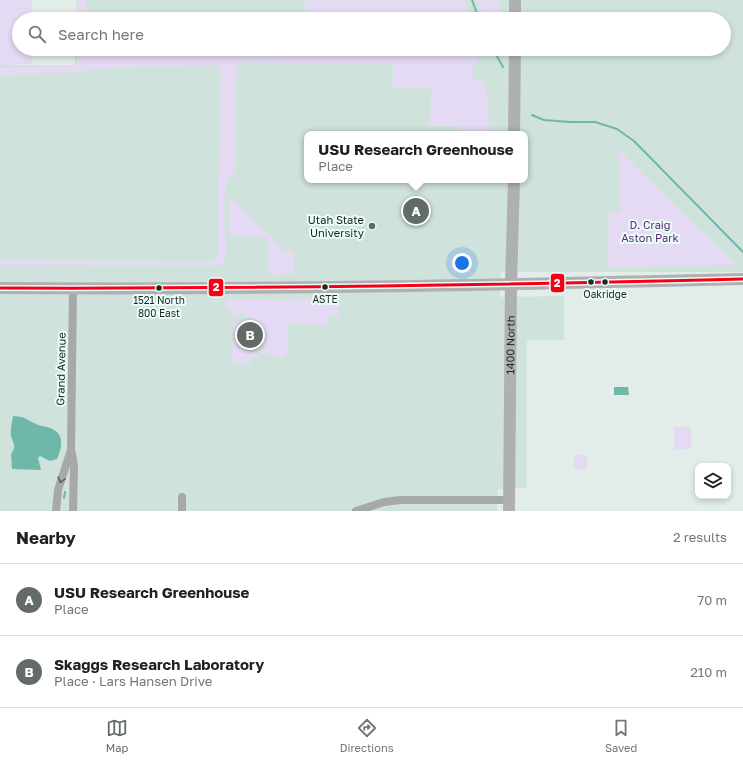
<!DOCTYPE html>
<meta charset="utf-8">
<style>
body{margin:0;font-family:"Golos Text",sans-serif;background:#f2f2f2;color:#202124}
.controls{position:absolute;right:12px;bottom:12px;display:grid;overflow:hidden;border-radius:8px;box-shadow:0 2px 6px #0003}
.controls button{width:36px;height:36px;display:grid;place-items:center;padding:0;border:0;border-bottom:1px solid #e0e0e0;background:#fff;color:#202124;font:20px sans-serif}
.you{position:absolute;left:462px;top:263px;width:14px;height:14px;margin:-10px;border:3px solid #fff;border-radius:50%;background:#1a73e8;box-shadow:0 0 0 6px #1a73e833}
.badge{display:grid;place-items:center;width:26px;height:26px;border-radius:50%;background:#636b68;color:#fff;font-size:13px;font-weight:700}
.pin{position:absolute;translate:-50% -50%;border:2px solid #fff;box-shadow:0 1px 4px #0006}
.popup{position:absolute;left:304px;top:131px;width:224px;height:52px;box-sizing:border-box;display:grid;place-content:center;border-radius:8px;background:#fff;filter:drop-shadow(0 1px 3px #0005);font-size:13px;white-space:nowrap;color:#757577}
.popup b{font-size:15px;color:#202124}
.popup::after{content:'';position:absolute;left:50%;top:100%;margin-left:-8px;border:8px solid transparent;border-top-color:#fff}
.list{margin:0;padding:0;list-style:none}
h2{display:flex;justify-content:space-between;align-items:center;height:52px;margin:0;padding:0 16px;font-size:17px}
h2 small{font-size:13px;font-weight:400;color:#757577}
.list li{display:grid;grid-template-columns:26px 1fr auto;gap:12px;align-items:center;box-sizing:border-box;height:72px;padding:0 16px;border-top:1px solid #e0e0e0}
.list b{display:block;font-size:15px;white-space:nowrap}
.list p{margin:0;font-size:13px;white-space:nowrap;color:#757577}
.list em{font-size:13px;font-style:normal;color:#757577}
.icon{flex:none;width:22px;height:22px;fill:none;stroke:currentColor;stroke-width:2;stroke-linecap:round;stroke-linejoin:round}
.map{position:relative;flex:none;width:743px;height:511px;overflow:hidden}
.search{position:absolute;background:#fff;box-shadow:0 2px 6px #0003;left:12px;right:12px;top:12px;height:44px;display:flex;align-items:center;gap:10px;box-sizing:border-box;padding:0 14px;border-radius:22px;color:#757577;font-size:15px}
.sheet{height:196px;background:#fff}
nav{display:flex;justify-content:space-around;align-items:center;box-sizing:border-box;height:56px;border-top:1px solid #e0e0e0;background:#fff;font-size:11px;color:#757577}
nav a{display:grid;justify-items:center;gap:2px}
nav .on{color:#636b68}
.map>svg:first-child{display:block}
.built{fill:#cfe2dc;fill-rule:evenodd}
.green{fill:#e4daf3}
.water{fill:#6fb8a9}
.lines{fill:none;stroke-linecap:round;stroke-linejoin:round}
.stream{stroke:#6fb8a9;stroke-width:2}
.minor{stroke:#a7a8a9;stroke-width:8}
.secondary{stroke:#afb0b2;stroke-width:12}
.bus-1-casing{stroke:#ebfdf8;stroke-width:6}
.bus-1{stroke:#f60017;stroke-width:3}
.oneway{stroke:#5c605f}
.poi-dot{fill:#636b68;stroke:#ebfdf8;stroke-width:1.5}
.bus-dot{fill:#1e2523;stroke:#ebfdf8;stroke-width:1.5}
.labels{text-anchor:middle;stroke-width:4;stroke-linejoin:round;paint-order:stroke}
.bus-label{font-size:10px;fill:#1e2523;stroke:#ebfdf8}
.poi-label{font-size:11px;fill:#1e2523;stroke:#ebfdf8;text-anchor:end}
.park-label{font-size:11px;fill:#592b76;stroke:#ebfdf8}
.street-label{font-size:11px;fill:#1e2523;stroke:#ebfdf8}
.line-badge{stroke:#ebfdf8;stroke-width:1.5}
.badge-label{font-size:11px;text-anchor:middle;font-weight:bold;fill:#fff}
</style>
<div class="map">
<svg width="743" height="511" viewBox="0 0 743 511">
<rect width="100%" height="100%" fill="#e2ece9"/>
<path class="built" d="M76 0H743V272H501L500 297 564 296V340H527V488L498 489 497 511H0V65H75V49H724V19H76ZM307 134H525V180H307Z"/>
<path class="green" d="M0 0H32V19H19V49H32V64L0 65Z
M77 0H86V19H77Z
M305 0H464L470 19H283L305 13Z
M476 0H500L499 17H483Z
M77 49H91L96 53 113 55 149 49H483L476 63 473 64V80L483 82 488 97 489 131 501 134H457V126H430L431 88H393V64H312L246 62 238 68 236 77V169L226 184 224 209 226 251 224 262 220 266 0 265V260L209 262 216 259 218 255V189L221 126V73L219 68 214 65 138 66 100 69 75 72 0 75V68L73 65 77 62Z
M620 151 736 265 608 267 609 212H620Z
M233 199 285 252 288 250C297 254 294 265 294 274L269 275 268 247 271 241 264 237 230 236 229 203Z
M226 299 339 300V316H327L328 323 323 325 287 323V352L285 358 261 353 260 351 264 349 250 315 246 317 245 315 241 313 234 317 249 352 255 350 257 356 252 358 250 364H232L233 311 226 308Z
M674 427H691V449H674Z
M574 455H587V469H574Z"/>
<path class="water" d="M614 387H628L629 395H614Z
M13 416C27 417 25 419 36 424 42 427 49 426 54 430 65 436 61 450 57 459L50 461 40 456 38 458 41 470 12 469 11 454C17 445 13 444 11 436 10 430 12 422 13 416Z"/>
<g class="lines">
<path class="stream" d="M472 0 479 19
M493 49 503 67
M532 115 544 120 570 122H595L617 129 634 141 743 252
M64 498 65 492"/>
<path class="minor" d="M73 289 71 449 74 466 73 511
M56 511 58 490 71 450
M182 511V497
M356 511 384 502 400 500H509"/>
<g class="secondary">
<path d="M515 19V0"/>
<path d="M514 134 515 49"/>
<path d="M0 288C248 290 495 285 743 279"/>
<path id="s1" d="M509 511 511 284 514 180"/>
</g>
<defs>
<path id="bus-1" d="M0 288C248 289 495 285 743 279"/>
</defs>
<use href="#bus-1" class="bus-1-casing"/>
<use href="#bus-1" class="bus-1"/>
</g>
<defs><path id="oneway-chevron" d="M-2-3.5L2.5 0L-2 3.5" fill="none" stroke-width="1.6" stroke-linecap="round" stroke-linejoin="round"/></defs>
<use class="oneway" href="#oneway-chevron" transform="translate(61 480) rotate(108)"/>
<circle class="poi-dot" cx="372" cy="226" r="4"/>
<g class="bus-dot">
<circle cx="591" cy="282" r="3.5"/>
<circle cx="605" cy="282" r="3.5"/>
<circle cx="325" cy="287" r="3.5"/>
<circle cx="159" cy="288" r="3.5"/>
</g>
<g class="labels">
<g class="bus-label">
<text x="605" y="298">Oakridge</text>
<text x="325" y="303">ASTE</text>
<text x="159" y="304">1521 North<tspan x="159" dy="13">800 East</tspan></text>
</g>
<g class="poi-label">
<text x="364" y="224">Utah State<tspan x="364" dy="13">University</tspan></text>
</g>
<g class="park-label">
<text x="650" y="229">D. Craig<tspan x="650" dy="13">Aston Park</tspan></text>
</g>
<g class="street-label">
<text dy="4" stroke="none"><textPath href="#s1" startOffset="166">1400 North</textPath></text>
<text transform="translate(61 369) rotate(-89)" y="4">Grand Avenue</text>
</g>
</g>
<g class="line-badge">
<rect x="550" y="273" width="15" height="20" rx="4" fill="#f60017"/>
<rect x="208" y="278" width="16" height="19" rx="4" fill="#f60017"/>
</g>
<g class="badge-label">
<text x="557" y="287">2</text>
<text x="216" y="291">2</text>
</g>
</svg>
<div class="controls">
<button><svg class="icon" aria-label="layers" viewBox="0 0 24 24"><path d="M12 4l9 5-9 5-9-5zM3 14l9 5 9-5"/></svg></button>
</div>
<div class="you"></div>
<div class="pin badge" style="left:416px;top:211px">A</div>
<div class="popup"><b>USU Research Greenhouse</b>Place</div>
<div class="pin badge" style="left:250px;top:335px">B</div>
<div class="search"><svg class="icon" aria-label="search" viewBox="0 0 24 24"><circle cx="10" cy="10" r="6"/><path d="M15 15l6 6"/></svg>Search here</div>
</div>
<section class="sheet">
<h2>Nearby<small>2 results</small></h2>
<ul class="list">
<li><span class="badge">A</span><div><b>USU Research Greenhouse</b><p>Place</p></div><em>70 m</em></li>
<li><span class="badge">B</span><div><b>Skaggs Research Laboratory</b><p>Place · Lars Hansen Drive</p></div><em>210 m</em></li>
</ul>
</section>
<nav>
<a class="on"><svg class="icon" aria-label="map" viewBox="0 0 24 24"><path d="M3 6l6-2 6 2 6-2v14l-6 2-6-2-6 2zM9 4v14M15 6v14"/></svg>Map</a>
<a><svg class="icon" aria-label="directions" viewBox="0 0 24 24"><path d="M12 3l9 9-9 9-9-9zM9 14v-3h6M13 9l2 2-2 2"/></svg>Directions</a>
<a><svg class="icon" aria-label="saved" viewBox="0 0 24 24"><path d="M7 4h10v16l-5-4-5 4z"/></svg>Saved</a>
</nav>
